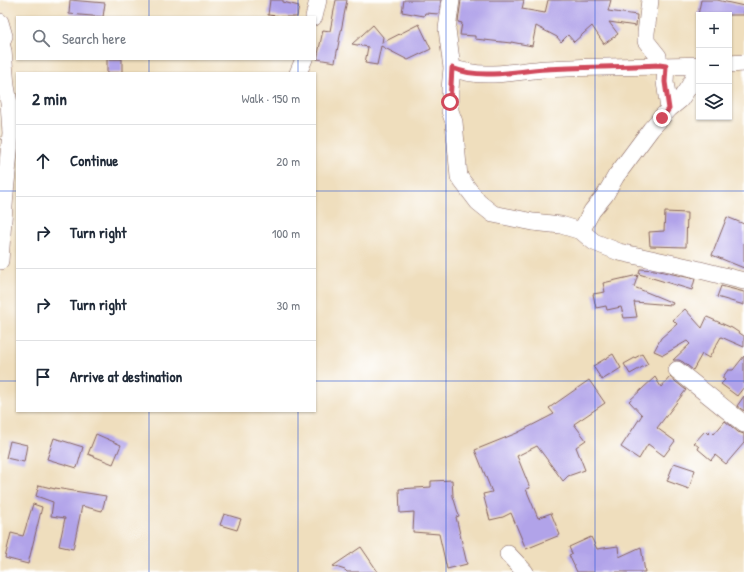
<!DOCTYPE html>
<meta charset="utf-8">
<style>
body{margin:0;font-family:"Patrick Hand",sans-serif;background:#f2f2f3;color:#1f2937}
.controls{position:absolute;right:12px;top:12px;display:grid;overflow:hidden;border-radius:0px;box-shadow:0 1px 3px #0004}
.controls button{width:36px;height:36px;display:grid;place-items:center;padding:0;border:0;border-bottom:1px solid #e0e1e3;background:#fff;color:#1f2937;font:20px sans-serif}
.stop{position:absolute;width:12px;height:12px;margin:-9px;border:3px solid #d1495b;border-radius:50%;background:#fff}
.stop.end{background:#d1495b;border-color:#fff;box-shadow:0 1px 4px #0008}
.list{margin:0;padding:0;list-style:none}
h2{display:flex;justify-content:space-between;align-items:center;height:52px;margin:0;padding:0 16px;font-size:17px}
h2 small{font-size:13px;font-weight:400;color:#747a83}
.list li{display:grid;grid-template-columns:26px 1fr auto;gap:12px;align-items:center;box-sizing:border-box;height:72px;padding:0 16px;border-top:1px solid #e0e1e3}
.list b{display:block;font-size:15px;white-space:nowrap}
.list em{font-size:13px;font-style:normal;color:#747a83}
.icon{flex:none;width:22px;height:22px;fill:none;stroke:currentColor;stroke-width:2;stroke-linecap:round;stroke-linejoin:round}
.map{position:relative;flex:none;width:744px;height:572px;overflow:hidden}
.search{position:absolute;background:#fff;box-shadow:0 1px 3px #0004;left:16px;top:16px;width:300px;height:44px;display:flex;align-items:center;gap:10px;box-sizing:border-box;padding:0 14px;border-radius:0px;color:#747a83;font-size:15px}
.panel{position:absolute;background:#fff;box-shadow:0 1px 3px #0004;left:16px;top:72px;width:300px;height:340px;border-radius:0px}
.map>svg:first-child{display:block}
.building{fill:#b1a3e9}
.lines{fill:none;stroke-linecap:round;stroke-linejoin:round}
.minor-casing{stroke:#84625e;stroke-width:18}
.minor{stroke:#fff;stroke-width:17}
.route{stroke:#d1495b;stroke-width:5}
.grid{fill:none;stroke:#1d4ed8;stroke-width:1;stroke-opacity:0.55}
</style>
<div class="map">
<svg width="744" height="572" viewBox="0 0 744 572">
<rect width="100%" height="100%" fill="#fff"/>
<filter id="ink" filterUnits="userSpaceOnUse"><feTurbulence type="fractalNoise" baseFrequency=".025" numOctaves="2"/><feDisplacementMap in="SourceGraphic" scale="8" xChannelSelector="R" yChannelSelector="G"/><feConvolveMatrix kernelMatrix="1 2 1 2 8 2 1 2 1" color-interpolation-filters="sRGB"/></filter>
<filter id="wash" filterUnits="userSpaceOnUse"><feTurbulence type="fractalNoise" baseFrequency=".012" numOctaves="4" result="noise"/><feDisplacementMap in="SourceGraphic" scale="16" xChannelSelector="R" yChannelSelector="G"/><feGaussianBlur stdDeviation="0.9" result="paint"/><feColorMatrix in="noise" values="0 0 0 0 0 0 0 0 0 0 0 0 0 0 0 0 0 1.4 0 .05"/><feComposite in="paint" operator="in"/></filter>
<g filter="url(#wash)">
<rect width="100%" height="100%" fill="#efdebd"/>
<g id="blocks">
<path class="building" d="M70 0 105 3 103 17 69 14Z
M270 0H283V2L299 6 297 17H277L278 16 268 15Z
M336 0H347L335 62 317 59 323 30 330 31Z
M404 0H441L439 14 425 13 424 16 402 12Z
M461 0H524L522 9 545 13 548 0H611L608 11 637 15 636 26 609 22 618 34 604 44 592 26 574 42 568 35 561 42 557 37 536 26 532 46 511 42V43L475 39V36L460 35 462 23 458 22Z
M701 0H717L744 6V15H698Z
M419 24 431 49 408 60 381 46 377 65 365 63 368 47 352 44 373 25 383 37 382 43Z
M107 59H122V73H107Z
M665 212 687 213 686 247 650 246 649 232 664 231Z
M727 217 744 224V268L712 255Z
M640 269 655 270 695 279 692 290 639 274Z
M638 275 634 287 673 303 672 305 634 302 637 317 624 318 621 307 607 310 606 306 596 308 593 294 605 292 603 283Z
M721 286 744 292V305L717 297Z
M685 309 702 328 707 317 732 328 744 336V347L721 337 709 358 702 354 693 370 683 362 679 360H673L690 344 687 341 663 355 654 351 661 338 677 324 673 320Z
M613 354 621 368 602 380 593 366Z
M642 354 648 364 630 374 624 364Z
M744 356V387L737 396 721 384 725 380 722 378 728 370H733Z
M655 377 661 387 670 377 686 390 657 428 675 441 664 456 648 444 639 459 621 447 642 415 629 401Z
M589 380 605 403 574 424 586 440 576 447 585 470 568 476 563 481 537 446 517 456 530 488 526 489 538 518 551 513 560 535 526 549 511 513 503 517 490 520 483 494 492 492 475 450 517 433 554 414 549 408Z
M744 396V411L737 406Z
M725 421 738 432 744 434V443L726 464 715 455 711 460 698 449 699 447 694 443 705 431 708 434 711 431 714 434Z
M96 434 121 445 113 464 88 454Z
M54 438 83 447 77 468 47 459Z
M10 441 27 445 24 462 6 458Z
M674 463 695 470 689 489 667 481Z
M452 480 453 496 459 516 456 517 467 564 447 569 439 534 413 532 414 512 400 513 399 489 431 487V481Z
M39 485 55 489V488L106 496 102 511 82 506 73 549 59 546 65 518 51 516 53 502 36 496Z
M33 504 42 507 28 564 5 558 11 533 23 536Z
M224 514 241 519 237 530 220 525Z
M591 537 597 549 618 546 619 557 641 547 645 572H577L569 555 572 554 569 547Z
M361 547 378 572H347L345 570 333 566Z"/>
</g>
</g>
<g filter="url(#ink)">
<use href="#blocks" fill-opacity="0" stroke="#84625e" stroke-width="1"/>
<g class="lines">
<defs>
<path id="minor" d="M451 0 447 29 452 68 450 89V111L454 122 459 177 478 202 493 214 533 222 561 225 581 231 594 242 619 252 688 267 744 281
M650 0 646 33V41L658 56 659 65
M314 17 318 0
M0 22 4 36 1 43 3 51 6 86 9 103 11 133 5 193 0 261
M729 64 744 63
M666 66 665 82 669 109
M452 68C484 80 514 71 546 69 597 66 648 67 699 65
M298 73 304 59
M581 231 592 211 605 195 616 176 651 129 669 109 680 100 690 85 699 66
M677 370 744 424
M508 554 525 572"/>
</defs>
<use href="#minor" class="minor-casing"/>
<use href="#minor" class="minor"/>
</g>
</g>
<g class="lines" filter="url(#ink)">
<path class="route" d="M450 102 452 68C483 80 514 71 546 69 584 67 621 67 659 65L666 66 665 82 669 109 662 118"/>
</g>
<path class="grid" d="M149 0V17M298 0V17M446 0V572M595 0V572M149 59V73M298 59V73M0 191H17M315 191H744M0 381H17M315 381H744M149 411V572M298 411V572"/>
</svg>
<div class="controls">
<button>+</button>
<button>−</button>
<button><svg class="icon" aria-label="layers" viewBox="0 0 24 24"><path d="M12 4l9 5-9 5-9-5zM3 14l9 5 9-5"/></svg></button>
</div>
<div class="stop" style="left:450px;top:102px"></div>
<div class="stop end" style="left:662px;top:118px"></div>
<div class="search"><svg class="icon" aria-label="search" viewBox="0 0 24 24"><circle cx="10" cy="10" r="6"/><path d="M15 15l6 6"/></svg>Search here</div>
<section class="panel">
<h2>2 min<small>Walk · 150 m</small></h2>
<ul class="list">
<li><svg class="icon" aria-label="ahead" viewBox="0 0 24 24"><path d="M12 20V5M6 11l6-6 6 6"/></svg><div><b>Continue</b></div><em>20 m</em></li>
<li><svg class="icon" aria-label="right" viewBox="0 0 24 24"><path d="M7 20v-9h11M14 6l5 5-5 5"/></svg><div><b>Turn right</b></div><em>100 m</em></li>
<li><svg class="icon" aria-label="right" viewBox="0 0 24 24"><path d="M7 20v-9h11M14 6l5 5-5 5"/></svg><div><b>Turn right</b></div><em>30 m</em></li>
<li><svg class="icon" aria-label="arrive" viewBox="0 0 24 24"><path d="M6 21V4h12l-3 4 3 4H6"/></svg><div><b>Arrive at destination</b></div></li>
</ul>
</section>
</div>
